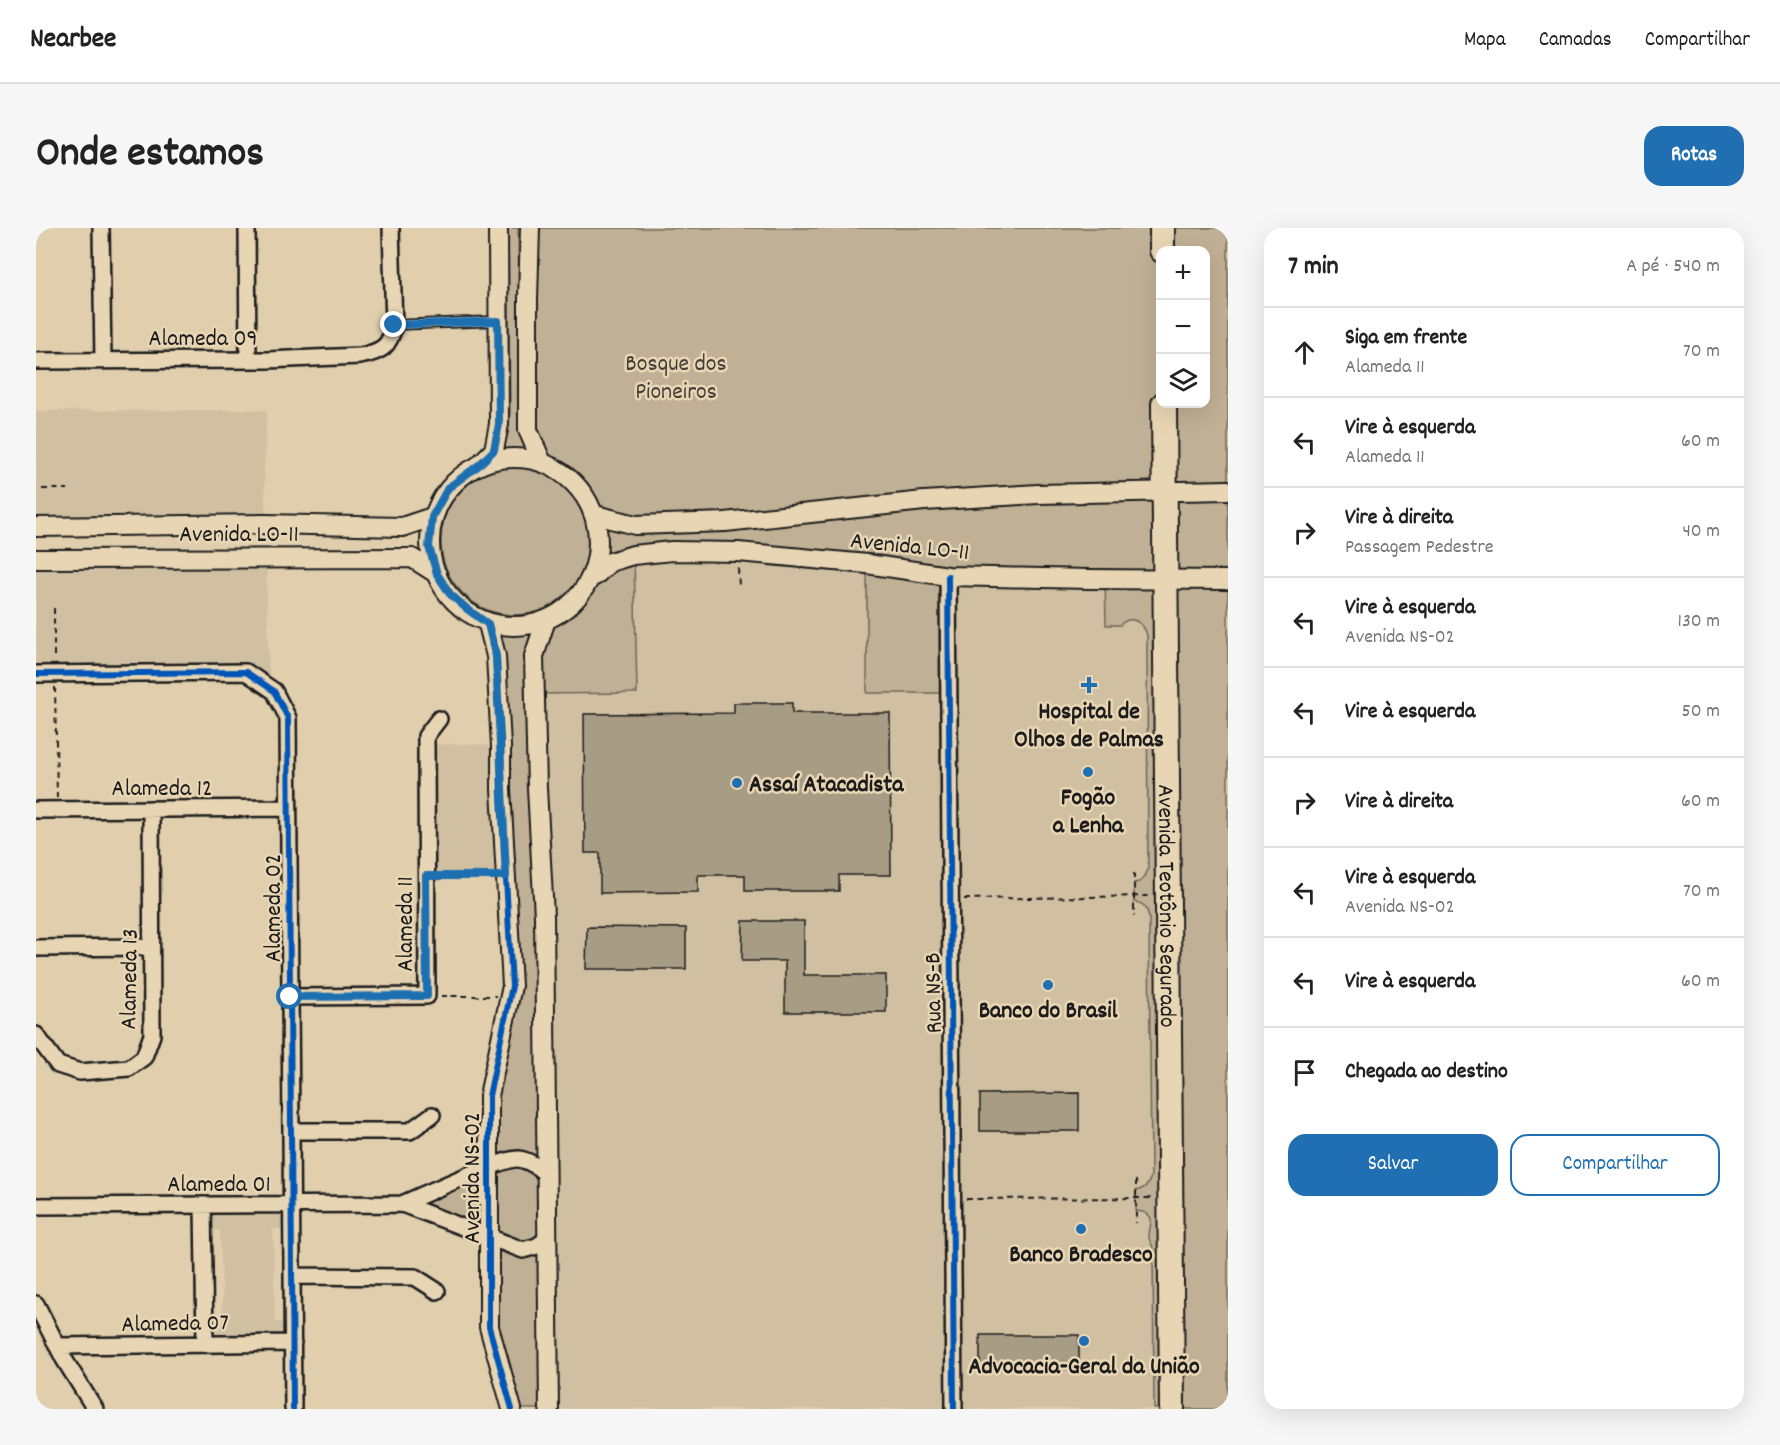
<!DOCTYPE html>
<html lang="pt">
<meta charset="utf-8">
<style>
body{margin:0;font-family:Dekko,sans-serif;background:#f6f6f6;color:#222}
.controls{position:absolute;right:18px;top:18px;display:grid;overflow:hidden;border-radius:12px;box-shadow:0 6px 24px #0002}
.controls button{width:54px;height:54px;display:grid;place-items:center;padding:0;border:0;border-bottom:2px solid #e0e0e0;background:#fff;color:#222;font:30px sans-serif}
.stop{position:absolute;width:18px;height:18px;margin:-14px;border:4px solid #1f6fb2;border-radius:50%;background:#fff}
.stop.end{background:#1f6fb2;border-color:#fff;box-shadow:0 2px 6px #0008}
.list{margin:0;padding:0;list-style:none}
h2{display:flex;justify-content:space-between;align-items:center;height:78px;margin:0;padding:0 24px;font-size:26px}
h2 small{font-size:20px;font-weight:400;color:#767676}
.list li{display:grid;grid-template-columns:39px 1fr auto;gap:18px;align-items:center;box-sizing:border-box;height:90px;padding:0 24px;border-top:2px solid #e0e0e0}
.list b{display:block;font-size:22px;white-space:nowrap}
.list p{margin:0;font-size:20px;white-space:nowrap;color:#767676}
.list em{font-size:20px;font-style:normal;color:#767676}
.actions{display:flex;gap:12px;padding:18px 24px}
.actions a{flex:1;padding:14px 0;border:2px solid #1f6fb2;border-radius:18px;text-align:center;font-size:21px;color:#1f6fb2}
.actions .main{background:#1f6fb2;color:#fff}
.icon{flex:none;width:33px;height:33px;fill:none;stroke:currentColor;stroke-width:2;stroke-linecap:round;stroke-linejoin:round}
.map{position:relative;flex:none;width:1192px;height:1181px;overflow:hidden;border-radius:18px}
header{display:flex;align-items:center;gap:36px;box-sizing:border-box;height:84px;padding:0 30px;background:#fff;border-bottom:2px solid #e0e0e0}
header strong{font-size:28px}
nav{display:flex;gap:33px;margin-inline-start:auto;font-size:21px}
.intro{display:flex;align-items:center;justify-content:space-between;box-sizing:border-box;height:144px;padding:0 36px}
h1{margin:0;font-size:42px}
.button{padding:15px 27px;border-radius:18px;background:#1f6fb2;color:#fff;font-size:21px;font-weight:700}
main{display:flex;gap:36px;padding:0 36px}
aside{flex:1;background:#fff;border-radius:18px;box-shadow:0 6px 24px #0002}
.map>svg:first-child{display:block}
.built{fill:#d0bfa1}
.green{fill:#c0b095;stroke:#6e6658;stroke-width:1.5;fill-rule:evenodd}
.building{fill:#a99c85;stroke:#1c1c1c;stroke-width:1.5}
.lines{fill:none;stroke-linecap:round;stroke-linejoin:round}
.service-casing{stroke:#1c1c1c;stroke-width:12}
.minor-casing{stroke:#1c1c1c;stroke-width:20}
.tertiary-casing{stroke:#1c1c1c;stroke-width:22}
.primary-casing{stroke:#1c1c1c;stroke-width:28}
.path{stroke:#1c1c1c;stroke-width:2;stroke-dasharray:6 4.5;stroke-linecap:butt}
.service{stroke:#e8d5b3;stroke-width:8}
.minor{stroke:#e8d5b3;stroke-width:15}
.tertiary{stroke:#e8d5b3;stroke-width:18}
.primary{stroke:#e8d5b3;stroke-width:24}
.cycleway-casing{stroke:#e8d5b3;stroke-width:10}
.cycleway{stroke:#0057b8;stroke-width:6}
.route{stroke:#1f6fb2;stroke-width:8}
.poi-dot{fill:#1f6fb2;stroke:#e8d5b3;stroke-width:2}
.labels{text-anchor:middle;stroke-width:5;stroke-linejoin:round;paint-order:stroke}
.street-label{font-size:24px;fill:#1c1c1c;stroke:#e8d5b3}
.park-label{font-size:24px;fill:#45413a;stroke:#e8d5b3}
.poi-label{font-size:24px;font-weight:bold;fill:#1c1c1c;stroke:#e8d5b3}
</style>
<header>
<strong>Nearbee</strong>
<nav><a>Mapa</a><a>Camadas</a><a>Compartilhar</a></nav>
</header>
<div class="intro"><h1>Onde estamos</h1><a class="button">Rotas</a></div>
<main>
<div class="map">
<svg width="1192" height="1181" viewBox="0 0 1192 1181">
<rect width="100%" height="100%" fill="#e0cead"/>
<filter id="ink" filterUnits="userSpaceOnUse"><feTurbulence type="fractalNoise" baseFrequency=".0167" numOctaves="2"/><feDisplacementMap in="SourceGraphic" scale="12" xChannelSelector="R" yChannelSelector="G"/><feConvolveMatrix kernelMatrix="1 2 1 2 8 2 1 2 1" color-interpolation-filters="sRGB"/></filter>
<g filter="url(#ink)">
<path class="built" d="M231 182 228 240 230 296 0 299V183Z
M597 327 1131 351 1136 1181H513L501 560 509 395 539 373 559 348Z
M230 329 233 459 210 444 0 446V331Z
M431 516 465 518 476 648H390V517Z
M167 977H256V1001H237L239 1094H256L257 1115 169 1116V1095L187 1094 184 1002H167Z"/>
<path class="green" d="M472 0H482L485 187 497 224 478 220 465 225 472 205 474 185Z
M494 0H1192V1181H1118L1117 1019C1115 1015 1113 1012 1113 1009 1112 998 1124 985 1100 983V963C1110 960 1113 957 1115 947L1113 692C1112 681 1109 675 1098 674V655C1107 654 1109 650 1112 641L1111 407C1107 394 1095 386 1084 397H1070L1069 351 912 348V465H831V338L598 327 601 465 500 466 513 1181H476L453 1099V1009L366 976 453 940V868L476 758 452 396 509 395 539 373 559 347 562 313 559 287 543 260 505 232 492 202ZM1124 22H1170V176H1124Z
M405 313a74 74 0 1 1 148 0a74 74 0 1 1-148 0Z"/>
<path class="building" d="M698 475H756V485H854L855 647H803V663H709V647H662V664L564 665V625H549L548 486 698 485Z
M707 693H768V747H850V784H749V733H706Z
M551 699 650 700V741H550Z
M1043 865V903H944V866Z
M944 1107H1043V1141H944Z"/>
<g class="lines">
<defs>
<path id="service" d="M358 97 461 93"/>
<path id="minor" d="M65 0 67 133
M211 0 212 132
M0 133 231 132 324 128C345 124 354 119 358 97L355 0
M912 348 918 1181
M0 446 210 444 238 463 252 490 257 1181
M0 582 253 580
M0 720 115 719
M254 769 391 768 390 508 403 491
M0 807 22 837 44 844 93 840 108 829 116 807 115 581
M255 903H374L396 887
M366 976C385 968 468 929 483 931 495 933 503 940 511 947
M167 977 169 1116
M0 978 366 976 487 1022 501 1018 512 1010
M256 1048 379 1049 401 1063
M0 1076 28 1131 59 1181
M21 1118 257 1115"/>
<path id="tertiary" d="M494 0 492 71V202L505 232
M394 314a84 84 0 1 1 168 0a84 84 0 1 1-168 0Z
M443 237 458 222 463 196 462 0
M559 287 600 297 689 294 888 273 1002 266 1192 262
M0 299 230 296 366 299 396 289
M0 331 376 330 401 346
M559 348 574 334 597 327 636 323 702 324 831 336 912 348 1053 351 1192 352
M509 395 498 428 501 560 508 688 513 1181
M452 396 460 428 465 518V561L476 758 453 868V1099L476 1181"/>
<g id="primary">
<path d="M1126 0V22"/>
<path id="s1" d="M1128 176 1136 1181"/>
</g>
</defs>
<use href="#service" class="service-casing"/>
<use href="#minor" class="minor-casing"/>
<use href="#tertiary" class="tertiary-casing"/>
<use href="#primary" class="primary-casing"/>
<path class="path" d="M6 261H32
M702 340 703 358
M18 380V432
M19 459 21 570
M1098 645V688
M405 648H453
M928 671 1114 668
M405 768H460
M1100 952V995
M930 971 1116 970"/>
<use href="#service" class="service"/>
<use href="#minor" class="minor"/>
<use href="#tertiary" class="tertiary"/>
<use href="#primary" class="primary"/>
<defs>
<path id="cycleway" d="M912 348 918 1181
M452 396 460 428 465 518V561L476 758 453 868V1099L476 1181
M0 446 210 444 238 463 252 490 257 1181"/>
</defs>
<use href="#cycleway" class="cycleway-casing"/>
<use href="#cycleway" class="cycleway"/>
</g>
</g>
<g class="lines" filter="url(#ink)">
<path class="route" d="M254 769 391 768 390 648H470L460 428 452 396 431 381 414 366 401 346 393 319 396 289 412 260 443 237 458 222 463 196 462 93 358 97"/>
</g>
<g class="poi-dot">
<path d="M1050 448h6v6h6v6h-6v6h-6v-6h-6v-6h6z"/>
<circle cx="1052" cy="544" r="6"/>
<circle cx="701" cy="555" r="6"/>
<circle cx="1012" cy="757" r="6"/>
<circle cx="1045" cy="1001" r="6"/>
<circle cx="1048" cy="1113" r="6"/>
</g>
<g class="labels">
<g class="street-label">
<text x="167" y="117">Alameda 09</text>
<text x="203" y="313">Avenida LO-11</text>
<text transform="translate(874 317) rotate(6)" y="8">Avenida LO-11</text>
<text x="126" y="567">Alameda 12</text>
<text dy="8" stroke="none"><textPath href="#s1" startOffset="502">Avenida Teotônio Segurado</textPath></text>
<text transform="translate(236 680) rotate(-90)" y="8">Alameda 02</text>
<text transform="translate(368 696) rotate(-90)" y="8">Alameda 11</text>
<text transform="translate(92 751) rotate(-89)" y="8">Alameda 13</text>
<text transform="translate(896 765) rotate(-91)" y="8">Rua NS-B</text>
<text transform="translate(435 950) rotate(-90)" y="8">Avenida NS-02</text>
<text x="183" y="963">Alameda 01</text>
<text transform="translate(139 1094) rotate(-1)" y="8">Alameda 07</text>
</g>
<g class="park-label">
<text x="640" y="142">Bosque dos<tspan x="640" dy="28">Pioneiros</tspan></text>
</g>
<g class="poi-label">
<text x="1053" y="490">Hospital de<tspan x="1053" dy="28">Olhos de Palmas</tspan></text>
<text x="713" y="563" text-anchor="start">Assaí Atacadista</text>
<text x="1052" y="576">Fogão<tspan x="1052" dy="28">a Lenha</tspan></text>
<text x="1012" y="789">Banco do Brasil</text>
<text x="1045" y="1033">Banco Bradesco</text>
<text x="1048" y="1145">Advocacia-Geral da União</text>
</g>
</g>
</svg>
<div class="controls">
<button>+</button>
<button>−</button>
<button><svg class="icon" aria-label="layers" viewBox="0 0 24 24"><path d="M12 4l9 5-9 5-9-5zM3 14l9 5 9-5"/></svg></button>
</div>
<div class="stop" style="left:254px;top:769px"></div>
<div class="stop end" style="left:358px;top:97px"></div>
</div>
<aside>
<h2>7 min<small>A pé · 540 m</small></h2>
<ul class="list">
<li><svg class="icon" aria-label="ahead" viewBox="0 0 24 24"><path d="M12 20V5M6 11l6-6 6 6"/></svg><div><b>Siga em frente</b><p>Alameda 11</p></div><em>70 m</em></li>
<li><svg class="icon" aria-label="left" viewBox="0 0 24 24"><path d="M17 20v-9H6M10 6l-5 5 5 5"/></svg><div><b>Vire à esquerda</b><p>Alameda 11</p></div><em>60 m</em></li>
<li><svg class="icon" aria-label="right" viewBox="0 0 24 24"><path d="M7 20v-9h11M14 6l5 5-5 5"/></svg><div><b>Vire à direita</b><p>Passagem Pedestre</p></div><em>40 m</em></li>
<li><svg class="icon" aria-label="left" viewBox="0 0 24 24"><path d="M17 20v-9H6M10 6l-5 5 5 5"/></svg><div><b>Vire à esquerda</b><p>Avenida NS-02</p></div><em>130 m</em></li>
<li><svg class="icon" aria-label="left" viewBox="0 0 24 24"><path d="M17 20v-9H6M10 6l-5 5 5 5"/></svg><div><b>Vire à esquerda</b></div><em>50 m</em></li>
<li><svg class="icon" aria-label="right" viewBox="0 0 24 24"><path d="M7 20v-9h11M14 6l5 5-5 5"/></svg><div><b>Vire à direita</b></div><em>60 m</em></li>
<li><svg class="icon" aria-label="left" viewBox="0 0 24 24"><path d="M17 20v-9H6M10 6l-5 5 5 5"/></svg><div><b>Vire à esquerda</b><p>Avenida NS-02</p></div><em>70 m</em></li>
<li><svg class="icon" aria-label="left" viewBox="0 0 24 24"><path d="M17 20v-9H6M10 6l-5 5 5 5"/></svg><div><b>Vire à esquerda</b></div><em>60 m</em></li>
<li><svg class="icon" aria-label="arrive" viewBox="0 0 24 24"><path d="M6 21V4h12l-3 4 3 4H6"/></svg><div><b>Chegada ao destino</b></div></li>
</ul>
<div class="actions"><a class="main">Salvar</a><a>Compartilhar</a></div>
</aside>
</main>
